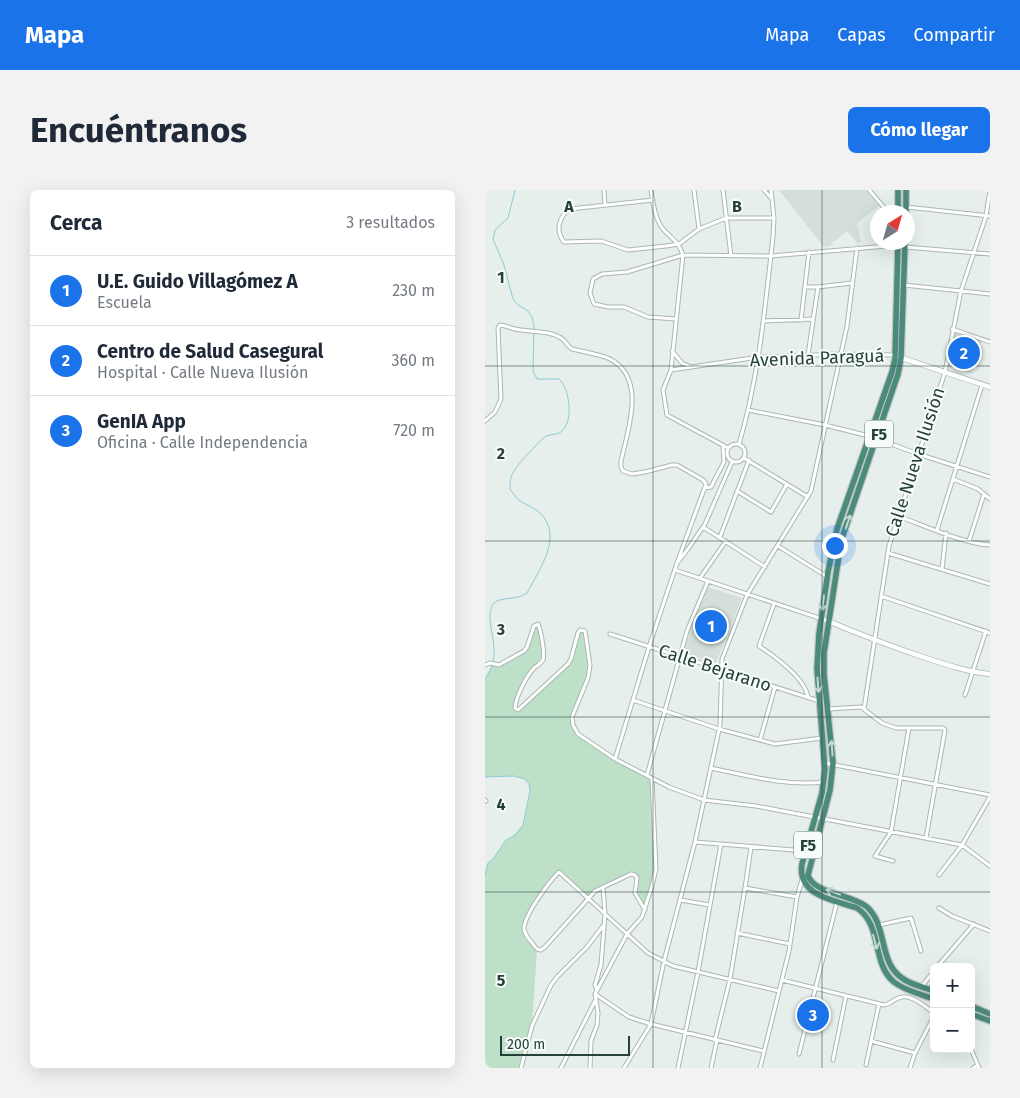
<!DOCTYPE html>
<html lang="es">
<meta charset="utf-8">
<style>
body{margin:0;font-family:"Fira Sans",sans-serif;background:#f2f2f3;color:#1f2937}
.controls{position:absolute;right:15px;bottom:15px;display:grid;overflow:hidden;border-radius:8px;box-shadow:0 5px 20px #0002}
.controls button{width:45px;height:45px;display:grid;place-items:center;padding:0;border:0;border-bottom:1px solid #e0e1e3;background:#fff;color:#1f2937;font:25px sans-serif}
.compass{position:absolute;left:385px;top:15px;width:45px;height:45px;border-radius:50%;background:#fff;box-shadow:0 5px 20px #0002;rotate:37deg}
.scale{position:absolute;left:15px;bottom:12px;width:130px;box-sizing:border-box;padding-left:5px;border:2px solid #24423a;border-top:0;font-size:14px;line-height:18px;white-space:nowrap;color:#24423a;-webkit-text-stroke:4px #f7fbf9;paint-order:stroke}
.you{position:absolute;left:349px;top:355px;width:18px;height:18px;margin:-12px;border:4px solid #fff;border-radius:50%;background:#1a73e8;box-shadow:0 0 0 8px #1a73e833}
.badge{display:grid;place-items:center;width:32px;height:32px;border-radius:50%;background:#1a73e8;color:#fff;font-size:16px;font-weight:700}
.pin{position:absolute;translate:-50% -50%;border:2px solid #fff;box-shadow:0 1px 5px #0006}
.list{margin:0;padding:0;list-style:none}
h2{display:flex;justify-content:space-between;align-items:center;height:65px;margin:0;padding:0 20px;font-size:21px}
h2 small{font-size:16px;font-weight:400;color:#747a83}
.list li{display:grid;grid-template-columns:32px 1fr auto;gap:15px;align-items:center;box-sizing:border-box;height:70px;padding:0 20px;border-top:1px solid #e0e1e3}
.list b{display:block;font-size:19px;white-space:nowrap}
.list p{margin:0;font-size:16px;white-space:nowrap;color:#747a83}
.list em{font-size:16px;font-style:normal;color:#747a83}
.map{position:relative;flex:none;width:505px;height:878px;overflow:hidden;border-radius:8px}
header{display:flex;align-items:center;gap:30px;box-sizing:border-box;height:70px;padding:0 25px;background:#1a73e8;color:#fff}
header strong{font-size:24px}
nav{display:flex;gap:28px;margin-inline-start:auto;font-size:18px}
.intro{display:flex;align-items:center;justify-content:space-between;box-sizing:border-box;height:120px;padding:0 30px}
h1{margin:0;font-size:35px}
.button{padding:12px 22px;border-radius:8px;background:#1a73e8;color:#fff;font-size:18px;font-weight:700}
main{display:flex;gap:30px;padding:0 30px}
aside{flex:1;background:#fff;border-radius:8px;box-shadow:0 5px 20px #0002}
.map>svg:first-child{display:block}
.built{fill:#d4dfda}
.green{fill:#bfe0c8}
.lines{fill:none;stroke-linecap:round;stroke-linejoin:round}
.stream{stroke:#8ec9d4;stroke-width:1}
.minor-casing{stroke:#a8b8b2;stroke-width:5}
.tertiary-casing{stroke:#a8b8b2;stroke-width:6}
.trunk-casing{stroke:#c2cac8;stroke-width:8}
.minor{stroke:#fff;stroke-width:3}
.tertiary{stroke:#fff;stroke-width:4.5}
.trunk{stroke:#4c8a7c;stroke-width:5.5}
.oneway{stroke:#c4d9d4}
.grid{fill:none;stroke:#24423a;stroke-width:1;stroke-opacity:0.55}
.labels{text-anchor:middle;stroke-width:4;stroke-linejoin:round;paint-order:stroke}
.shield{fill:#f7fbf9;stroke:#637a73;stroke-width:1}
.shield-label{font-size:16px;font-weight:bold;fill:#24423a}
.street-label{font-size:18px;fill:#24423a;stroke:#f7fbf9}
.grid-label{font-size:16px;text-anchor:middle;font-weight:bold;fill:#24423a;stroke:#f7fbf9;stroke-width:4;stroke-linejoin:round;paint-order:stroke}
</style>
<header>
<strong>Mapa</strong>
<nav><a>Mapa</a><a>Capas</a><a>Compartir</a></nav>
</header>
<div class="intro"><h1>Encuéntranos</h1><a class="button">Cómo llegar</a></div>
<main>
<aside>
<h2>Cerca<small>3 resultados</small></h2>
<ul class="list">
<li><span class="badge">1</span><div><b>U.E. Guido Villagómez A</b><p>Escuela</p></div><em>230 m</em></li>
<li><span class="badge">2</span><div><b>Centro de Salud Casegural</b><p>Hospital · Calle Nueva Ilusión</p></div><em>360 m</em></li>
<li><span class="badge">3</span><div><b>GenIA App</b><p>Oficina · Calle Independencia</p></div><em>720 m</em></li>
</ul>
</aside>
<div class="map">
<svg width="505" height="878" viewBox="0 0 505 878">
<rect width="100%" height="100%" fill="#e6efeb"/>
<path class="built" d="M294 0H380L394 16 371 34 373 37 376 53H372L362 41 346 54V56L339 57Z
M471 143 496 151 486 183 465 177 469 144Z
M222 397 257 408 231 473 197 463Z"/>
<path class="green" d="M50 434 55 440 58 469 45 484 30 513V518L33 520 83 474 86 469 95 440 100 441 105 475 103 488 87 527 88 535 93 544 113 559 167 588 171 679 160 720 150 703 152 688 146 684 110 701 103 709 74 682 49 716 40 736 41 744 52 759 47 836 36 878H0V685L3 673 9 668 21 650 27 647 38 635 45 601 44 594 40 589 29 586 0 587V489L8 474 14 475 39 461Z"/>
<g class="lines">
<path class="stream" d="M0 489C6 480 10 471 9 460 9 445 0 424 9 413 17 406 31 411 42 403 54 380 79 346 55 323 49 318 42 315 35 311 31 308 28 303 25 299 25 292 25 287 29 281 33 274 55 250 61 246 66 244 72 245 76 242 89 232 85 199 74 189H52L48 181 49 136 47 127 43 121 33 115 28 109 19 75 8 49 10 40 23 28 30 0
M0 587 29 586 40 589 44 594 45 601 38 635 31 645 21 650 9 668 3 673 0 685"/>
<defs>
<path id="minor" d="M119 0 120 15
M166 0C168 13 170 29 178 39 186 48 194 52 198 65L186 180 178 200 182 225 243 258
M238 0 246 66
M279 0 287 9
M384 0 403 22
M168 10 85 19C74 26 70 41 79 52L116 51 143 60 181 56 194 54 214 39 209 0
M421 17 505 26
M214 39 241 28H289
M420 57 505 64
M419 95 505 104
M320 97H333
M191 129 163 127 139 117H123L109 114 105 103 108 89 117 84 142 82 198 65 286 66 414 55
M316 130 324 62
M278 131 328 129
M467 139 505 152
M187 161 197 173 206 177
M323 165 333 97 367 93
M186 180 274 167 355 164 410 165
M263 220 340 235 384 246
M0 231 10 222 16 209 13 138 15 135C20 135 24 138 30 139 44 142 63 140 76 148 81 151 82 156 87 159 99 162 114 164 125 169 162 188 143 240 136 271V277L138 281 147 284 160 282 187 275H192L218 290 221 294 192 373
M390 248 433 264 505 287
M242 263a9 9 0 1 1 18 0a9 9 0 1 1-18 0Z
M254 254C274 187 280 117 288 47L289 28 286 0
M259 268 323 307
M468 289 493 299 505 309
M220 298 226 297 239 272 238 256
M252 301 286 322 302 294
M413 326C438 335 479 354 505 355
M218 337 280 377
M452 340 497 195
M235 347 264 270
M484 351 499 304
M293 356 341 386
M403 363 505 394
M457 379 461 343
M190 380 343 431
M215 388 241 351
M396 406 505 443
M289 414 274 456C289 466 320 488 323 507
M125 444 334 511
M0 475 5 473 14 475 39 461 42 457 49 436 53 434C56 441 60 463 58 470 56 474 52 475 49 478 41 487 31 506 30 518L33 520 83 474 86 469 93 443 95 440 100 441 105 475 103 488 87 527 88 535 93 544 130 569 184 597 219 610 271 616 477 655 505 676
M480 505 501 441
M148 510 234 539 290 554 337 548
M343 519 376 517 397 533 411 538H458L460 540 441 648
M379 519 404 356 460 182 476 101 501 26 505 0
M275 550 290 497
M130 569 164 457 192 373 203 359 220 334 247 272
M340 573 505 605
M226 578C264 586 300 596 339 592
M162 585 202 441 223 391
M0 610 1 611
M210 652 321 661
M408 671 390 666 406 642 424 538
M454 685 477 655 505 607
M260 698 266 657
M195 710 225 715
M454 718 467 726 505 741
M160 720 150 703 152 688 150 685 146 684 110 701 103 709 60 757 56 760 52 759C48 754 40 746 39 739 39 725 64 692 74 682L163 763 188 776 294 801
M394 735 426 728 436 761
M252 743 305 754
M452 777 489 734
M297 790 399 815C406 814 410 808 417 807 427 805 441 817 449 823
M437 796 449 781
M112 800 110 795 116 775 120 724 118 697
M110 804 144 827 166 834 278 861
M230 850 245 789 260 698 312 707
M386 851 430 863
M486 859 494 878
M314 864 352 712
M348 870 361 806
M381 875 394 814
M36 878 47 836 66 795 73 786 102 757 118 736
M76 878 111 809
M105 878 106 851 112 835 113 823 110 804 142 744 157 727 167 696 171 679 167 589
M139 878 166 834 179 771 210 652 235 535 237 469 262 405 326 301 362 136 372 58
M193 878 213 782 236 654
M226 878 232 850
M275 878 304 761 312 707 317 690
M425 878 430 863 449 826
M488 878 493 875"/>
<path id="tertiary" d="M414 167 505 197
M343 431C376 445 408 457 441 468 462 475 483 482 505 484"/>
<path id="trunk" d="M413 0V22
M421 22V0
M413 52 410 169 407 182 352 339 343 382 334 444 332 479 340 580 337 603 317 674C312 706 349 710 372 718 398 735 386 773 409 792 420 801 436 804 449 809
M420 52 416 168 413 184 356 351 354 365 339 463V485L348 573 345 600 323 685C327 703 368 705 382 717 403 736 393 772 417 788 426 795 438 797 449 801
M486 816 505 824
M486 824 505 831"/>
</defs>
<use href="#minor" class="minor-casing"/>
<use href="#tertiary" class="tertiary-casing"/>
<use href="#trunk" class="trunk-casing"/>
<use href="#minor" class="minor"/>
<use href="#tertiary" class="tertiary"/>
<use href="#trunk" class="trunk"/>
</g>
<defs><path id="oneway-shaft" d="M-6 0H5M1.5-3L5.5 0L1.5 3" fill="none" stroke-width="1.6" stroke-linecap="round" stroke-linejoin="round" transform="scale(1.25)"/></defs>
<g class="oneway">
<use href="#oneway-shaft" transform="translate(363 332) rotate(-71)"/>
<use href="#oneway-shaft" transform="translate(338 413) rotate(97)"/>
<use href="#oneway-shaft" transform="translate(333 495) rotate(86)"/>
<use href="#oneway-shaft" transform="translate(347 558) rotate(-94)"/>
<use href="#oneway-shaft" transform="translate(348 702) rotate(-160)"/>
<use href="#oneway-shaft" transform="translate(390 752) rotate(75)"/>
</g>
<path class="grid" d="M168 0V878M337 0V878M0 176H505M0 351H505M0 527H505M0 702H505"/>
<g class="labels">
<g class="shield">
<rect x="380" y="230.5" width="28" height="27" rx="4"/>
<rect x="309" y="641.5" width="28" height="27" rx="4"/>
</g>
<g class="shield-label">
<text x="394" y="250">F5</text>
<text x="323" y="661">F5</text>
</g>
<g class="street-label">
<text transform="translate(332 168) rotate(-2)" y="6">Avenida Paraguá</text>
<text transform="translate(430 272) rotate(-72)" y="6">Calle Nueva Ilusión</text>
<text transform="translate(230 478) rotate(18)" y="6">Calle Bejarano</text>
</g>
</g>
<g class="grid-label">
<text x="84" y="22">A</text>
<text x="252" y="22">B</text>
<text x="16" y="93">1</text>
<text x="16" y="269">2</text>
<text x="16" y="445">3</text>
<text x="16" y="620">4</text>
<text x="16" y="796">5</text>
</g>
</svg>
<div class="controls">
<button>+</button>
<button>−</button>
</div>
<svg class="compass" viewBox="-18 -18 36 36"><path d="M0-13l5 13h-10z" fill="#e53935"/><path d="M0 13l5-13h-10z" fill="#747a83"/></svg>
<div class="scale">200 m</div>
<div class="you"></div>
<div class="pin badge" style="left:226px;top:436px">1</div>
<div class="pin badge" style="left:479px;top:163px">2</div>
<div class="pin badge" style="left:328px;top:825px">3</div>
</div>
</main>
